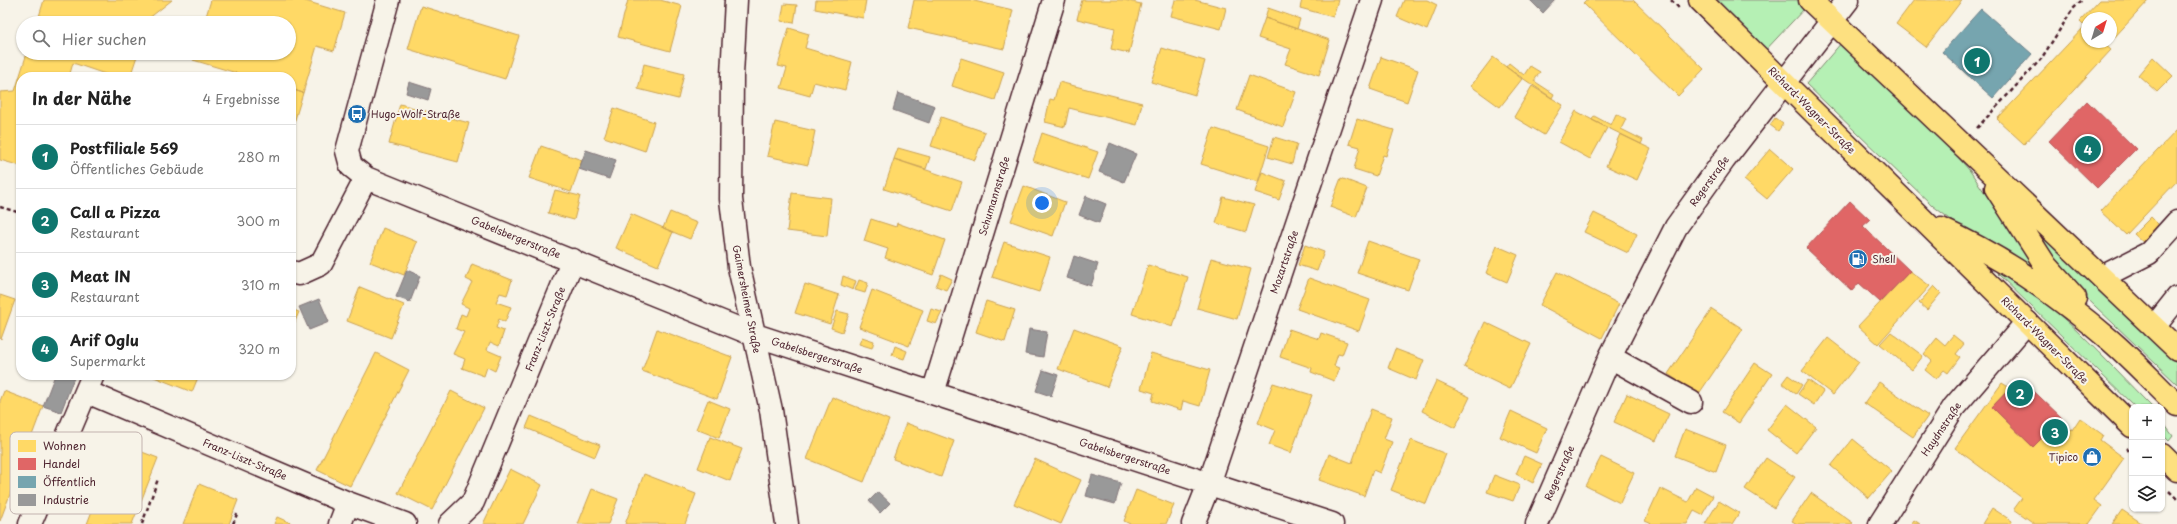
<!DOCTYPE html>
<html lang="de">
<meta charset="utf-8">
<style>
body{margin:0;font-family:"Playpen Sans",sans-serif;background:#f6f6f6;color:#222}
.controls{position:absolute;right:12px;bottom:12px;display:grid;overflow:hidden;border-radius:8px;box-shadow:0 1px 3px #0004}
.controls button{width:36px;height:36px;display:grid;place-items:center;padding:0;border:0;border-bottom:1px solid #e0e0e0;background:#fff;color:#222;font:20px sans-serif}
.compass{position:absolute;left:2081px;top:12px;width:36px;height:36px;border-radius:50%;background:#fff;box-shadow:0 1px 3px #0004;rotate:38deg}
.you{position:absolute;left:1042px;top:203px;width:14px;height:14px;margin:-10px;border:3px solid #fff;border-radius:50%;background:#1a73e8;box-shadow:0 0 0 6px #1a73e833}
.badge{display:grid;place-items:center;width:26px;height:26px;border-radius:50%;background:#0f766e;color:#fff;font-size:13px;font-weight:700}
.pin{position:absolute;translate:-50% -50%;border:2px solid #fff;box-shadow:0 1px 4px #0006}
.list{margin:0;padding:0;list-style:none}
h2{display:flex;justify-content:space-between;align-items:center;height:52px;margin:0;padding:0 16px;font-size:17px}
h2 small{font-size:13px;font-weight:400;color:#767676}
.list li{display:grid;grid-template-columns:26px 1fr auto;gap:12px;align-items:center;box-sizing:border-box;height:64px;padding:0 16px;border-top:1px solid #e0e0e0}
.list b{display:block;font-size:15px;white-space:nowrap}
.list p{margin:0;font-size:13px;white-space:nowrap;color:#767676}
.list em{font-size:13px;font-style:normal;color:#767676}
.icon{flex:none;width:22px;height:22px;fill:none;stroke:currentColor;stroke-width:2;stroke-linecap:round;stroke-linejoin:round}
.map{position:relative;flex:none;width:2177px;height:524px;overflow:hidden}
.search{position:absolute;background:#fff;box-shadow:0 1px 3px #0004;left:16px;top:16px;width:280px;height:44px;display:flex;align-items:center;gap:10px;box-sizing:border-box;padding:0 14px;border-radius:22px;color:#767676;font-size:15px}
.panel{position:absolute;background:#fff;box-shadow:0 1px 3px #0004;left:16px;top:72px;width:280px;height:308px;border-radius:16px}
.map>svg:first-child{display:block}
.green{fill:#b5f0b4;stroke:#808870}
.homes{fill:#ffd966;stroke:#c9a154}
.shops{fill:#e06666;stroke:#b35154}
.public{fill:#76a5af;stroke:#697d87}
.industry{fill:#999;stroke:#817478}
.lines{fill:none;stroke-linecap:round;stroke-linejoin:round}
.minor-casing{stroke:#4a1f2b;stroke-width:25}
.major-casing{stroke:#4a1f2b;stroke-width:25}
.path{stroke:#4a1f2b;stroke-width:2.5;stroke-dasharray:4 3;stroke-linecap:butt}
.minor{stroke:#f7f3e8;stroke-width:22}
.major{stroke:#fde080;stroke-width:22}
.labels{text-anchor:middle;stroke-width:4;stroke-linejoin:round;paint-order:stroke}
.street-label{font-size:10px;fill:#4a1f2b;stroke:#f7f3e8}
.poi-label{font-size:10px;fill:#4a1f2b;stroke:#f7f3e8;text-anchor:start}
.key{fill:#f7f3e8;stroke:#c3b3af;stroke-width:1}
.key-label{font-size:11px;fill:#4a1f2b}
</style>
<div class="map">
<svg width="2177" height="524" viewBox="0 0 2177 524">
<rect width="100%" height="100%" fill="#f7f3e8"/>
<filter id="ink" filterUnits="userSpaceOnUse"><feTurbulence type="fractalNoise" baseFrequency=".025" numOctaves="2"/><feDisplacementMap in="SourceGraphic" scale="8" xChannelSelector="R" yChannelSelector="G"/><feConvolveMatrix kernelMatrix="1 2 1 2 8 2 1 2 1" color-interpolation-filters="sRGB"/></filter>
<g filter="url(#ink)">
<path class="green" d="M1709 0H1798L1805 8 1762 54Z
M1842 42 1957 156 1970 171 2033 264 2030 268 1954 222 1933 206 1806 84Z
M2035 231H2038L2177 362V384L2075 287 2057 265Z
M1998 269C2057 304 2104 359 2152 407H2135L1997 273Z
M2162 421 2173 436 2169 441 2162 434Z"/>
<path class="homes" d="M44 0H172L148 19 147 23H37Z
M211 0H302L345 13 334 51 317 46 303 93 291 89V77H250L193 60 195 53H289V23H204Z
M628 0H660L682 6 670 51 618 37Z
M816 0H866L863 18 815 9Z
M914 0H970L1013 10 1004 49 908 28Z
M1082 0H1124L1141 4 1129 53 1111 49 1115 28 1077 19Z
M1175 0H1195L1226 8 1221 29 1171 16Z
M1302 0H1338L1333 17 1300 8Z
M1404 0H1427L1437 5 1427 30 1397 17Z
M1586 0H1633L1704 69 1678 96 1583 3Z
M1914 0H1962L1926 47 1896 24Z
M2100 0H2149L2111 41V18H2087V28L2080 21Z
M784 4 797 5 794 23 781 21Z
M421 6 519 36 505 79 408 49Z
M1268 8 1300 19 1297 29 1265 18Z
M1265 18 1330 40 1319 75 1285 64 1291 49 1258 38Z
M2085 26 2087 28V42H2102L2111 50 2024 144 1997 119Z
M789 28 809 34 805 48 852 62 845 90 814 82 810 96 781 88 787 68 778 66Z
M2102 42H2110L2106 46Z
M1162 48 1205 61 1195 95 1151 82Z
M27 53H138L130 77H114L73 63 69 77H21V166L0 160V92L15 91Z
M1381 57 1418 70 1407 102 1370 89Z
M1493 57 1522 79 1500 107 1471 86Z
M2153 57 2173 76 2157 92 2138 75Z
M961 58 1004 72 995 100 952 86Z
M1509 63 1524 75 1530 66 1540 72 1534 81 1554 94 1552 98 1506 67Z
M644 64 684 74 678 99 638 89Z
M1249 75 1296 92 1283 127 1237 110Z
M1059 82 1142 103 1137 125 1069 108 1065 127 1045 122 1050 99 1054 100Z
M1532 86 1563 105 1544 135 1514 117Z
M291 89 303 93 291 133Z
M400 104 469 123 458 162 389 144Z
M614 108 654 122 645 151 604 137Z
M1576 111 1607 128 1590 159 1559 142Z
M1616 114 1626 119 1621 129 1643 140 1641 144 1592 120 1594 116 1611 125Z
M941 117 985 132 975 160 931 146Z
M1775 118 1783 124 1778 131 1770 125Z
M1357 119 1394 130 1386 156 1383 155 1376 176 1354 169 1360 147 1349 144Z
M775 122 815 131 808 165 767 156Z
M1213 128 1269 146 1258 182 1201 164Z
M2177 130V181L2126 235 2100 211Z
M1042 133 1098 152 1088 179 1033 161Z
M1620 134 1651 149 1637 180 1606 166Z
M1274 137 1297 144 1292 164 1268 157Z
M541 146 582 160 571 192 529 178Z
M898 148 930 157 926 169 894 159Z
M1770 149 1793 169 1767 199 1744 180Z
M894 159 962 182 952 211 884 189Z
M1262 172 1286 181 1279 200 1255 192Z
M1341 178 1367 188 1356 217 1330 207Z
M1024 186 1065 202 1053 236 1011 221Z
M555 190 580 196 574 220 548 213Z
M792 193 831 198 827 236 787 231Z
M1223 197 1254 205 1246 232 1216 223Z
M670 212 697 223 690 239 663 228Z
M1594 213 1637 234 1628 253 1584 232Z
M631 214 673 232 658 266 616 248Z
M2151 217 2161 227 2145 244 2134 234Z
M871 219 896 227 897 223 945 240 933 275 885 258 888 249 864 241Z
M383 228 417 242 404 275 370 262Z
M1368 241 1419 259 1408 290 1357 273Z
M1004 242 1050 257 1039 292 992 277Z
M1305 245 1324 252 1317 271 1298 265Z
M1497 246 1518 255 1507 282 1486 273Z
M1211 258 1251 269 1237 319 1197 308Z
M472 264 512 280 507 295 500 293 496 302 511 307 505 322 499 319 496 328 504 331 499 346 490 342 487 350 501 356 495 371 487 367 484 376 462 368 465 359 453 354 464 332 456 329 461 314 466 316 469 308 461 304 472 282 466 279Z
M1148 265 1188 277 1173 327 1132 314Z
M1910 271 1930 286 1878 344 1858 326Z
M1557 272 1619 304 1602 338 1540 305Z
M941 274 952 279 946 290 936 286Z
M843 276 856 281 853 290 841 285Z
M1309 278 1370 300 1359 331 1297 309Z
M859 280 868 283 865 293 855 290Z
M805 284 839 295 830 324 795 313Z
M1934 286 1941 293 1927 310 1919 303Z
M360 287 404 305 391 338 347 321Z
M872 290 923 310 909 346 859 327Z
M0 295 15 300 1 339 0 338Z
M986 301 1015 310 1005 342 976 332Z
M291 309 299 312 291 331Z
M931 309 942 312 936 324 927 321Z
M1712 309 1743 329 1698 395 1668 374Z
M837 311 849 314 842 332 831 328Z
M1485 322 1531 344 1510 389 1464 367Z
M1074 328 1123 346 1107 387 1058 369Z
M657 329 732 357 717 399 642 371Z
M1289 329 1319 339 1321 333 1347 342 1342 355 1338 354 1334 366 1339 368 1334 381 1311 372 1312 368 1280 357Z
M1891 332 1923 356 1912 370 1880 344Z
M1953 335 1964 344 1956 354 1960 357 1948 373 1944 370 1936 379 1925 370 1932 361 1924 354 1937 338 1945 345Z
M862 337 874 341 872 348 859 344Z
M1828 338 1859 362 1833 395 1802 371Z
M895 346 907 351 904 359 892 355Z
M1395 349 1424 360 1416 380 1388 368Z
M376 353 409 370 350 486 317 470Z
M1151 353 1210 370 1200 406 1183 401 1181 410 1152 401 1154 393 1141 389Z
M1755 363 1772 374 1739 423 1722 412Z
M155 375H199L192 392 154 377Z
M1788 375 1802 385 1796 394 1782 383Z
M1808 380 1823 391 1814 405 1798 394Z
M1436 381 1470 397 1455 428 1422 411Z
M1879 382 1928 416 1913 437 1864 403Z
M1273 383 1312 395 1291 453 1269 445 1275 430 1258 423Z
M2002 383 2010 388 1992 407 2033 447 2059 420 2072 430 2080 418 2103 435 2100 440 2124 458 2094 500 2102 506 2089 524H2035L2014 509 2022 498 1955 448Z
M4 391 43 406 0 521V401Z
M451 391 484 408 432 510 398 493Z
M1627 394 1669 414 1656 441 1614 422Z
M832 397 889 420 864 482 807 459Z
M708 400 730 409 719 438 696 429Z
M1787 404 1816 427 1796 453 1767 430Z
M1371 409 1392 417 1384 439 1392 442 1380 473 1373 470 1364 496 1319 480 1329 454 1352 463Z
M1511 411 1547 428 1536 453 1500 437Z
M531 416 600 445 595 457 526 428Z
M906 423 954 441 941 477 893 459Z
M1685 429 1726 445 1716 472 1675 456Z
M710 437 742 449 730 481 698 468Z
M1853 439 1892 471 1869 498 1831 466Z
M1411 440 1446 454 1426 504 1391 490Z
M118 443 158 458 132 524H87Z
M1524 456 1542 464 1533 483 1516 474Z
M1601 457 1634 473 1620 503 1586 486Z
M1766 458 1795 477 1774 508 1745 489Z
M1035 459 1081 480 1061 524 1014 504Z
M510 469 542 485 523 524H483Z
M644 474 696 494 685 524H625Z
M1494 475 1520 485 1513 501 1487 492Z
M199 484 238 500 229 524H183Z
M1696 487 1713 496 1702 515 1694 511 1687 524H1652L1645 521 1660 488 1688 502Z
M592 489 618 499 608 524H578Z
M1136 490 1174 505 1166 524H1130L1124 521Z
M1811 493 1853 523 1852 524H1797L1792 521Z
M1719 501 1739 513 1732 524H1705Z
M1992 508 2012 521 2011 524H1982Z
M2122 510 2143 524H2112Z
M277 517 293 524H274Z
M1914 520 1920 524H1911Z"/>
<path class="shops" d="M2087 101 2136 149 2097 188 2049 141Z
M1850 201 1870 220 1863 226 1910 271 1880 302 1859 283 1852 291 1806 248Z
M2020 378 2062 418 2033 447 1992 407Z"/>
<path class="public" d="M1981 9 2032 54 1993 98 1942 52Z"/>
<path class="industry" d="M1530 0H1555L1543 13Z
M409 82 431 89 428 100 406 93Z
M898 93 935 106 929 123 893 110Z
M1110 143 1136 154 1124 182 1099 172Z
M586 150 616 160 609 179 579 169Z
M1086 196 1106 204 1099 223 1079 215Z
M1074 256 1098 264 1091 286 1067 278Z
M407 270 420 276 410 302 396 297Z
M319 299 329 322 309 330 299 307Z
M1029 329 1047 332 1043 357 1025 354Z
M1043 370 1058 375 1051 396 1036 391Z
M55 375H75L61 412 43 406Z
M1092 475 1121 483 1115 504 1086 496Z
M878 492 890 503 880 513 869 501Z"/>
<g class="lines">
<defs>
<path id="minor" d="M388 0 347 151 351 166 366 178 752 334 1332 524
M736 0 732 75 731 199 739 267 771 410 787 524
M291 272 299 274 321 264 366 178
M2102 277 2149 253 2177 222
M2154 327 2177 298
M1610 357 1691 402
M87 392 348 503 405 524
M933 393 1054 0
M30 524 93 375
M340 524 348 503
M450 524 473 502 573 260
M1193 524 1209 484 1372 0
M1537 524 1610 357 1676 227 1724 160 1848 0
M1880 524 1954 407 2027 322"/>
<path id="major" d="M1700 0 2132 426
M1810 0 2177 349
M1996 188 2046 266 2075 298
M1941 229C2003 257 2060 297 2111 341 2134 361 2155 384 2177 405
M2162 455 2177 470"/>
</defs>
<use href="#minor" class="minor-casing"/>
<use href="#major" class="major-casing"/>
<path class="path" d="M1671 0 1679 8
M1977 128 2041 59 2073 9 2082 0
M0 207 21 213
M2126 448 2132 454
M2169 491 2177 499
M142 524 158 479
M233 524 237 514"/>
<use href="#minor" class="minor"/>
<use href="#major" class="major"/>
</g>
</g>
<defs>
<symbol id="bus-disc" viewBox="-11 -11 22 22"><circle r="9.5" fill="#1f6fb2" stroke="#f7f3e8"/><path d="M-5-6H5V4H4V6H2V4H-2V6H-4V4H-5ZM-3.5-4V0h7V-4ZM-3.5 1.2v1.5H-2V1.2ZM2 1.2v1.5H3.5V1.2Z" fill="#fff"/></symbol>
<symbol id="fuel-disc" viewBox="-11 -11 22 22"><circle r="9.5" fill="#1f6fb2" stroke="#f7f3e8"/><path d="M-5.5-6h7V0h2V4h1.3V-2.5L3-4.5l.8-.8L6-3V5H2.5V1h-1V6h-7ZM-4.2-4.7v3.2H.2V-4.7Z" fill="#fff"/></symbol>
<symbol id="shop-disc" viewBox="-11 -11 22 22"><circle r="9.5" fill="#1f6fb2" stroke="#f7f3e8"/><path d="M-5-2.5h2.3a2.7 3.5 0 0 1 5.4 0H5L5.5 6h-11ZM-1.5-2.5h3a1.5 2.3 0 0 0-3 0Z" fill="#fff"/></symbol>
</defs>
<g fill-rule="evenodd">
<use href="#bus-disc" x="346" y="103" width="22" height="22"/>
<use href="#fuel-disc" x="1847" y="248" width="22" height="22"/>
<use href="#shop-disc" x="2081" y="446" width="22" height="22"/>
</g>
<g class="labels">
<g class="street-label">
<text transform="translate(1812 110) rotate(45)" y="4">Richard-Wagner-Straße</text>
<text transform="translate(1709 181) rotate(-54)" y="4">Regerstraße</text>
<text transform="translate(994 196) rotate(-73)" y="4">Schumannstraße</text>
<text transform="translate(516 237) rotate(22)" y="4">Gabelsbergerstraße</text>
<text transform="translate(1284 262) rotate(-71)" y="4">Mozartstraße</text>
<text transform="translate(747 299) rotate(79)" y="4">Gaimersheimer Straße</text>
<text transform="translate(545 329) rotate(-68)" y="4">Franz-Liszt-Straße</text>
<text transform="translate(2045 340) rotate(45)" y="4">Richard-Wagner-Straße</text>
<text transform="translate(817 355) rotate(18)" y="4">Gabelsbergerstraße</text>
<text transform="translate(1941 429) rotate(-56)" y="4">Haydnstraße</text>
<text transform="translate(1125 456) rotate(18)" y="4">Gabelsbergerstraße</text>
<text transform="translate(245 459) rotate(23)" y="4">Franz-Liszt-Straße</text>
<text transform="translate(1559 473) rotate(-66)" y="4">Regerstraße</text>
</g>
<g class="poi-label">
<text x="371" y="118">Hugo-Wolf-Straße</text>
<text x="1872" y="263">Shell</text>
<text x="2078" y="461" text-anchor="end">Tipico</text>
</g>
</g>
<rect x="10" y="432" width="132" height="82" rx="6" class="key"/>
<rect x="18" y="440" width="18" height="12" fill="#ffd966"/>
<rect x="18" y="458" width="18" height="12" fill="#e06666"/>
<rect x="18" y="476" width="18" height="12" fill="#76a5af"/>
<rect x="18" y="494" width="18" height="12" fill="#999"/>
<g class="key-label">
<text x="43" y="450">Wohnen</text>
<text x="43" y="468">Handel</text>
<text x="43" y="486">Öffentlich</text>
<text x="43" y="504">Industrie</text>
</g>
</svg>
<div class="controls">
<button>+</button>
<button>−</button>
<button><svg class="icon" aria-label="layers" viewBox="0 0 24 24"><path d="M12 4l9 5-9 5-9-5zM3 14l9 5 9-5"/></svg></button>
</div>
<svg class="compass" viewBox="-18 -18 36 36"><path d="M0-13l5 13h-10z" fill="#e53935"/><path d="M0 13l5-13h-10z" fill="#767676"/></svg>
<div class="you"></div>
<div class="pin badge" style="left:1977px;top:61px">1</div>
<div class="pin badge" style="left:2020px;top:393px">2</div>
<div class="pin badge" style="left:2055px;top:432px">3</div>
<div class="pin badge" style="left:2088px;top:149px">4</div>
<div class="search"><svg class="icon" aria-label="search" viewBox="0 0 24 24"><circle cx="10" cy="10" r="6"/><path d="M15 15l6 6"/></svg>Hier suchen</div>
<section class="panel">
<h2>In der Nähe<small>4 Ergebnisse</small></h2>
<ul class="list">
<li><span class="badge">1</span><div><b>Postfiliale 569</b><p>Öffentliches Gebäude</p></div><em>280 m</em></li>
<li><span class="badge">2</span><div><b>Call a Pizza</b><p>Restaurant</p></div><em>300 m</em></li>
<li><span class="badge">3</span><div><b>Meat IN</b><p>Restaurant</p></div><em>310 m</em></li>
<li><span class="badge">4</span><div><b>Arif Oglu</b><p>Supermarkt</p></div><em>320 m</em></li>
</ul>
</section>
</div>
